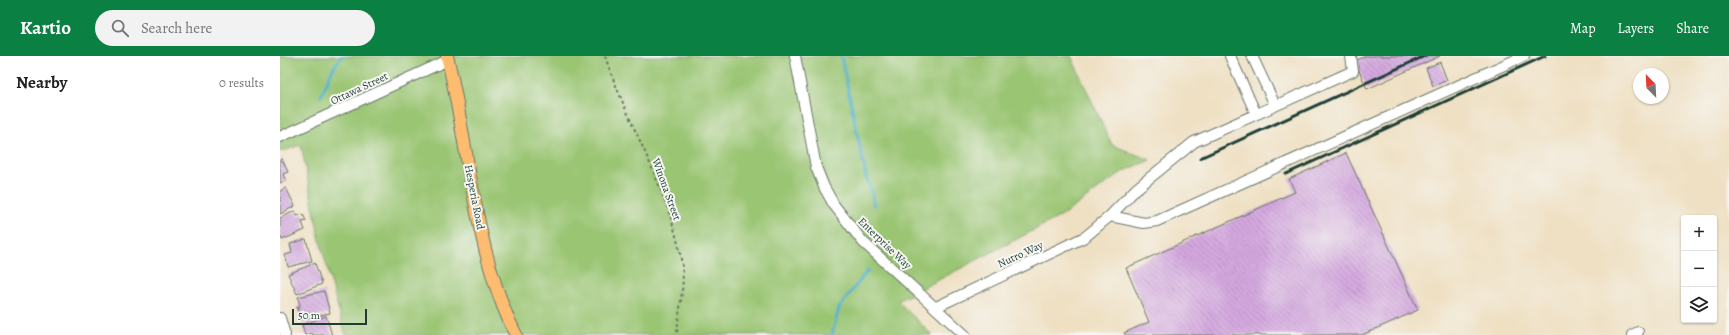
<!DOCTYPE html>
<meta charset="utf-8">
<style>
body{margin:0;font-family:Alegreya,serif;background:#f2f2f2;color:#202124}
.controls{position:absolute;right:12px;bottom:12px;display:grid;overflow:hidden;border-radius:4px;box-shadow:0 1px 3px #0004}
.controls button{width:36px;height:36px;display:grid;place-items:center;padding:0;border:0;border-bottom:1px solid #e0e0e0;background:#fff;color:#202124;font:20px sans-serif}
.compass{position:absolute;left:1353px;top:12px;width:36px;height:36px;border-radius:50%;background:#fff;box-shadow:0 1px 3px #0004;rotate:336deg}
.scale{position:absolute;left:12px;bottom:10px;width:75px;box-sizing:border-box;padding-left:4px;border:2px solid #1f3d34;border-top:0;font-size:11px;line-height:14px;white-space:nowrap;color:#1f3d34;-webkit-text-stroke:3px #f6f6f2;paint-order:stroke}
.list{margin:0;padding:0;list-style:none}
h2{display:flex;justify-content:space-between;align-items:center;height:52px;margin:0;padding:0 16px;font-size:17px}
h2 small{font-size:13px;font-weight:400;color:#757577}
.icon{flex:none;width:22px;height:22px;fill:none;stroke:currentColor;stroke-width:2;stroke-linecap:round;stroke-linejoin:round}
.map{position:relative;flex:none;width:1449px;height:279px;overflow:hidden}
header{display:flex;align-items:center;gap:24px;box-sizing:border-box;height:56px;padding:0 20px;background:#0b8043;color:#fff}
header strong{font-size:19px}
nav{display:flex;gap:22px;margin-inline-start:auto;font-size:14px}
.search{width:280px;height:36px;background:#f2f2f2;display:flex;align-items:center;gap:10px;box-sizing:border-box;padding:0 14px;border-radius:22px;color:#757577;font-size:15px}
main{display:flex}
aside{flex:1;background:#fff}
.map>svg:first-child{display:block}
.grass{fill:#9ac572;stroke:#5c8153}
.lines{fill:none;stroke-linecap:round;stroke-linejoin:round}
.stream{stroke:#49aec8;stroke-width:3}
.building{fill:url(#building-back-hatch)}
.minor-casing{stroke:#687666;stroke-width:12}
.major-casing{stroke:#687666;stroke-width:14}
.path{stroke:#687666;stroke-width:2;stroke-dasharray:3 3;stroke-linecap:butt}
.minor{stroke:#fff;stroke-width:10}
.major{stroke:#fdbc70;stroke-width:12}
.rail{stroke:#1f3d34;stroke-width:3}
.labels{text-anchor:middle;stroke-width:4;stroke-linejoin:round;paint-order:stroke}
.street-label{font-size:11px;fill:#1f3d34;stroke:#f6f6f2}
</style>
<header>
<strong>Kartio</strong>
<div class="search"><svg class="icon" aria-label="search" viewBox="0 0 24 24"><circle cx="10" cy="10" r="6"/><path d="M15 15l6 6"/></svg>Search here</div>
<nav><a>Map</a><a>Layers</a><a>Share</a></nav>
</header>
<main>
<aside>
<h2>Nearby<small>0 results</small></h2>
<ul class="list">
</ul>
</aside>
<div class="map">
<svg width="1449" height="279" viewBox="0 0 1449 279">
<defs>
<pattern id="building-back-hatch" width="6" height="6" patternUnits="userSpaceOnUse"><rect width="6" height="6" fill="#d4a8df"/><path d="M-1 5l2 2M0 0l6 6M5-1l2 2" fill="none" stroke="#ab8ab6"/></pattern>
</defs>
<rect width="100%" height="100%" fill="#f6f6f2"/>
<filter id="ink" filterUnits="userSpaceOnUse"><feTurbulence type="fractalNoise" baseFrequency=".025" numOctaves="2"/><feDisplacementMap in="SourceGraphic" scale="8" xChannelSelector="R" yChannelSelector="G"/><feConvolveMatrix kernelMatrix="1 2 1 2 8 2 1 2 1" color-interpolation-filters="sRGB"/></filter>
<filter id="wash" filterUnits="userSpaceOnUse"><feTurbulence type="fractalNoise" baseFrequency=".012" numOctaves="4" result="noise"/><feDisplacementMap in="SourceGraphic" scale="16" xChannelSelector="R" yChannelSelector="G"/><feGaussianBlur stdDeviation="0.9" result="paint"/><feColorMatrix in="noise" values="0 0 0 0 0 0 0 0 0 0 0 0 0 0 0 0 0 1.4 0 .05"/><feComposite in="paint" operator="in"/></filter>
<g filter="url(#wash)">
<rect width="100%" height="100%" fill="#efe0c3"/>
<path class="grass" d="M0 0H791L832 89 870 104 842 116 783 159 618 245 652 279H66L62 267 40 185 21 89 0 96Z"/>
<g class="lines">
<path class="stream" d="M561 0 586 120 592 138 594 149
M41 40C47 27 52 9 63 0
M552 279 559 252 588 214"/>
</g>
<g id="blocks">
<path class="building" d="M1086 0H1160L1087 33 1075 5Z
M1160 6 1167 24 1153 30 1146 12Z
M1066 97 1138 254 1082 279H845L844 277 869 266 846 212 1015 136 1009 123Z
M2 103 8 116 3 118 6 125 0 127V104Z
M6 132 15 150 0 158V135Z
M15 155 17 160 23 158 26 165 22 166 25 174 2 184 0 178V162Z
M26 183 32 205 8 211 5 199 12 197 10 188Z
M35 207 42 228 17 238 8 218Z
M44 235 50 257 20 264 17 251H20L18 241Z
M46 260 52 279H33L32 277 25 279 22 269Z"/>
</g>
</g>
<g filter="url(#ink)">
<use href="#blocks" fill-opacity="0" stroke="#687666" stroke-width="1"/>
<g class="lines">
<defs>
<path id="minor" d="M515 0 536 111 544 131 554 149 583 186 685 279
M950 0 976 58
M972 0 995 49
M0 81 168 4
M830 160 864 167 877 165 1244 0
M656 251 805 181 830 160 856 133 914 86 1073 15 1071 0
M0 262 5 279
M1352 279 1358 276"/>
<path id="major" d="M167 0C189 89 194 197 236 279"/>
</defs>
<use href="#minor" class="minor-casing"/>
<use href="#major" class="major-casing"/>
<path class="path" d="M325 0C348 70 391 135 402 209 405 232 398 256 397 279"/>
<use href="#minor" class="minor"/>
<use href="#major" class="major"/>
<path class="rail" d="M920 102 1145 0
M1006 118 1265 0"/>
</g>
</g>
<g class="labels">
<g class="street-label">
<text transform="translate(79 32) rotate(-25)" y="4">Ottawa Street</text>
<text transform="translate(387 133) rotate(70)" y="4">Winona Street</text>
<text transform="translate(195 141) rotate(79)" y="4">Hesperia Road</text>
<text transform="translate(605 187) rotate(44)" y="4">Enterprise Way</text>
<text transform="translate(740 198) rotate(-25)" y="4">Nutro Way</text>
</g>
</g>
</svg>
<div class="controls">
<button>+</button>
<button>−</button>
<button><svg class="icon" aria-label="layers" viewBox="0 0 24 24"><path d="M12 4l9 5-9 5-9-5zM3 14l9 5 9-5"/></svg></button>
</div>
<svg class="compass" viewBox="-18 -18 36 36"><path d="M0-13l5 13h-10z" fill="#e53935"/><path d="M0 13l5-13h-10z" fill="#757577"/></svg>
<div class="scale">50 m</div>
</div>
</main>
